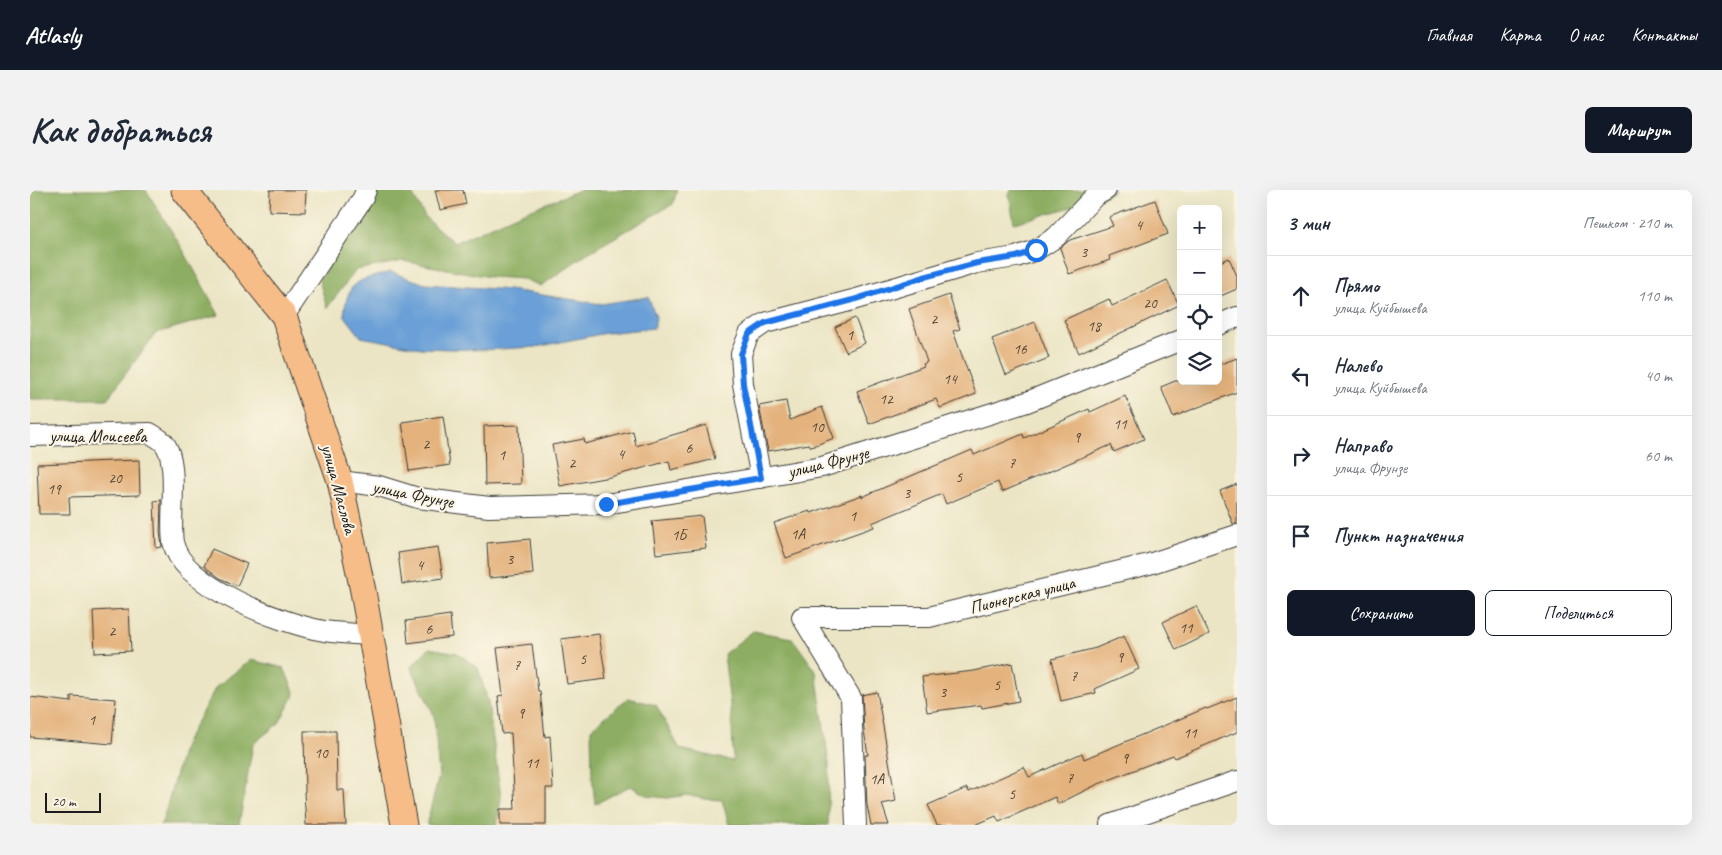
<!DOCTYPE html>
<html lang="ru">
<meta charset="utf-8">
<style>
body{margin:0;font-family:Caveat,sans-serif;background:#f2f2f3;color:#1f2937}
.controls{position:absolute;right:15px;top:15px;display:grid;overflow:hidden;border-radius:8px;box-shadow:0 5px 20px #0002}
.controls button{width:45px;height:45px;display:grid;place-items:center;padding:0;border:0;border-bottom:1px solid #e0e1e3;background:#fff;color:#1f2937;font:25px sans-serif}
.scale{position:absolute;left:15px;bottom:12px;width:56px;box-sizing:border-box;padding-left:5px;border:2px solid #1c1c1c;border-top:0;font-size:14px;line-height:18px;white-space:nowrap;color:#1c1c1c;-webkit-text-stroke:4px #fcf5e5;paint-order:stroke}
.stop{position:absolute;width:15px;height:15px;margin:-11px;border:4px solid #1a73e8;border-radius:50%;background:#fff}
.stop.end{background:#1a73e8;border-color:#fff;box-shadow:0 1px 5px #0008}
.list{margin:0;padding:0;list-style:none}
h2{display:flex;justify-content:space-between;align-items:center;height:65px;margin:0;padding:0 20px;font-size:21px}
h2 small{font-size:16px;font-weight:400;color:#747a83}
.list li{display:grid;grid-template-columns:32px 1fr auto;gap:15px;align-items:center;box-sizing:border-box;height:80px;padding:0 20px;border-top:1px solid #e0e1e3}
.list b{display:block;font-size:19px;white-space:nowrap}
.list p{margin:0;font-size:16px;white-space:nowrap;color:#747a83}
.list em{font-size:16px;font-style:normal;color:#747a83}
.actions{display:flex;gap:10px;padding:15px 20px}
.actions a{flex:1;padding:11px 0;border:1px solid #111827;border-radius:8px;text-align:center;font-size:18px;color:#111827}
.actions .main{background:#111827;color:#fff}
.icon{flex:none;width:28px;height:28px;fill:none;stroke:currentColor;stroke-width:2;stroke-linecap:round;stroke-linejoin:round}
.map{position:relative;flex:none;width:1207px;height:635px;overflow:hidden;border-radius:8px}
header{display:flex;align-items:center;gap:30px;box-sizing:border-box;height:70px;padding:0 25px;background:#111827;color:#fff}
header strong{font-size:24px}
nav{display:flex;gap:28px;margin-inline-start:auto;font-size:18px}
.intro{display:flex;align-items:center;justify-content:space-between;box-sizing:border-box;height:120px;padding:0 30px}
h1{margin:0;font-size:35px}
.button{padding:12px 22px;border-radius:8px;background:#111827;color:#fff;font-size:18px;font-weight:700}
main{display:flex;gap:30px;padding:0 30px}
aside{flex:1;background:#fff;border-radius:8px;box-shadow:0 5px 20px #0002}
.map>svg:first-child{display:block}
.forest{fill:#8dae62;stroke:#54653f}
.water{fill:#6aa0d7;stroke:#435e7a}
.building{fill:#e4b27d}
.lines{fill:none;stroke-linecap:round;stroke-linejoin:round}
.minor-casing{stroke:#3b3a35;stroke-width:22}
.major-casing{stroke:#3b3a35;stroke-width:27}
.minor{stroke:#fff;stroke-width:20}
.major{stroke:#f7bd88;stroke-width:25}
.route{stroke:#1a73e8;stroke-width:6}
.labels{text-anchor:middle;stroke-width:4;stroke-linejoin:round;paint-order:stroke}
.number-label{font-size:15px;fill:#4e4234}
.street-label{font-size:18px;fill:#1c1c1c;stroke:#fcf5e5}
</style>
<header>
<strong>Atlasly</strong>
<nav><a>Главная</a><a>Карта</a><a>О нас</a><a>Контакты</a></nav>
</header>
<div class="intro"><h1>Как добраться</h1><a class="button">Маршрут</a></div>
<main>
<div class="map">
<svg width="1207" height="635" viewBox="0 0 1207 635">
<rect width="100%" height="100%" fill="#fcf5e5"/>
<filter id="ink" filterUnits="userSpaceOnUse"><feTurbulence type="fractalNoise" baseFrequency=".02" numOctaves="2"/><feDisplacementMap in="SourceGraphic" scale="10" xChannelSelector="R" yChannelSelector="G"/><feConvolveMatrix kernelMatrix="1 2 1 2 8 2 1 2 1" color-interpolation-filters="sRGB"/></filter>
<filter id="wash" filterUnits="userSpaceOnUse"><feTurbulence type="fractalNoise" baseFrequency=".0096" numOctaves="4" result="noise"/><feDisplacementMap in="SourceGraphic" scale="20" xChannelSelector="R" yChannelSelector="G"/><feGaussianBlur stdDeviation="1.12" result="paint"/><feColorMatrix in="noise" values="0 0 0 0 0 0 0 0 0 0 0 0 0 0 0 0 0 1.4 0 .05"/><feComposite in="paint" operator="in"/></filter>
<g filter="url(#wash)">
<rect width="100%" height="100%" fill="#ebe5c5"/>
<path class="forest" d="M0 0H116L152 58 189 125 126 143 77 209H0Z
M346 0H380L396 28 424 53 489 24 550 0H647L643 14 556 64 511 96 494 89 460 87 373 71 326 80 297 118 289 90Z
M981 0H1085L1070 9 984 33 979 4Z
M723 441 762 448 786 481 799 574 798 635H699L692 610 674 609 657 605 637 608 618 606 600 596 565 614 562 586 561 539 598 508 626 515 650 559 703 571 702 531 694 464Z
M399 458 427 463 448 478 458 512 471 608 467 635H397V632L409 586 404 525 381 477Z
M221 470 254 478 265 504 249 533 223 554 209 635H130L133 630 154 555 186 497Z"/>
<path class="water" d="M361 82 395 94 480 100 571 114 618 107 626 127 624 138 576 143 506 157 451 160 391 158 331 147 314 125C318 88 329 91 361 82Z"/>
<g id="blocks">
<path class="building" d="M240 0H276L275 22 239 21Z
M405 0H433L436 14 410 20Z
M1125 10 1138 44 1079 66 1080 70 1039 84 1030 58 1040 50 1083 36 1079 27Z
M1199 68 1207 86V99L1188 107V73Z
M1137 90 1149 115 1049 163 1034 130 1079 109 1082 116Z
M919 105 930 139 923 141 946 204 910 218 906 209 839 234 827 201 894 176 893 174 897 172 879 119Z
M825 128 835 153 816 162 805 137Z
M1005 132 1019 168 976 185 962 149Z
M1207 168V202L1143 227 1131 197 1145 191H1188V175Z
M1095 206 1114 249 1084 262 1081 255 972 302 968 292 916 314 912 304 842 333 844 337 756 368 744 333 780 321 781 323 832 305V307L942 260 944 265 993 244 994 248 1059 219 1060 222Z
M756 211 760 230 792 217 804 248 781 257 779 254 738 261 729 216Z
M413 226 420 275 379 281 372 232Z
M489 235 491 294 455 295 454 236Z
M676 235 685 269 641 280 639 271 580 287 530 296 522 255 554 249 555 254 603 241 606 256Z
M109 270 110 305 39 307 40 324H9L7 274Z
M1207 294V333L1203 334 1190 301Z
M131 310 130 342 132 357 126 358 124 311Z
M672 326 676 358 626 364 622 331Z
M500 349 503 384 459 388 457 353Z
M408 357 413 388 372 394 368 363Z
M182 359 217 374 207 396 190 388 174 376Z
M1166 416 1179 444 1146 460 1133 432Z
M99 419 101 461 65 463 63 421Z
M420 425 422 447 378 453 376 431Z
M569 444 576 489 537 494 531 449Z
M1094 446 1109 479 1065 499 1066 503 1031 511 1022 469 1066 458Z
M502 454 508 501H510L515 547 520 546 523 598H516V635H470V619H485L481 543 472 544 468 506 473 505 467 458Z
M982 473 989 511 952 518 951 515 897 522 892 487 944 481Z
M847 502 866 611 852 614 859 635H841L837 615 835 565H838L834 540 832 505Z
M41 506 86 509 82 554 0 547V507L41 512Z
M1207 507V542L1145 568 1143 565 1066 595 1028 614 1025 607 969 632 966 626 945 635H907L898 615 937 598 939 602 994 577 999 587 1052 563 1054 569 1176 518 1177 519Z
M274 541H306L307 600H314L316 635H276L274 602H275Z"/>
</g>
</g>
<g filter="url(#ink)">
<use href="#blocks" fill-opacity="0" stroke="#3b3a35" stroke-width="1"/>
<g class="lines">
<defs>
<path id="minor" d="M254 126 333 8 336 0
M1188 135 1207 127
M0 246 120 243C124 246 129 248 133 252 150 269 139 328 143 352 151 397 254 434 294 441 309 443 325 444 340 445
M731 288 713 194 711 164 719 144 735 133 823 110 947 73 986 67 1006 60 1026 47 1065 6 1076 0
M310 291 349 296 388 308 459 317 576 314 792 277 997 212 1151 150
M772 427H899L1119 374 1207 345
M772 427 821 508 826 635
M1080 635 1207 591"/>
<path id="major" d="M154 0 254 126 310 291 333 401 374 635"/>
</defs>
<use href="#minor" class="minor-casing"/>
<use href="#major" class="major-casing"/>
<use href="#minor" class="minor"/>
<use href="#major" class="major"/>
</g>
</g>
<g class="lines" filter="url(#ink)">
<path class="route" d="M576 314 731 288 713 194 711 164 719 144 735 133 823 110 894 87 947 73 986 67 1006 60"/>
</g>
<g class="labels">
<g class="number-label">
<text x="1109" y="40">4</text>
<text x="1054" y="67">3</text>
<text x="1120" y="118">20</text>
<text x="904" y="134">2</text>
<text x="1064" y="141">18</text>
<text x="820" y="150">1</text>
<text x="990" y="164">16</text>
<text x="920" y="194">14</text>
<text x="856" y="214">12</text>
<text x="1090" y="239">11</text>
<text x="787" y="242">10</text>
<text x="1047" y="252">9</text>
<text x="396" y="259">2</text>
<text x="659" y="263">6</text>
<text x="591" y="269">4</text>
<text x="472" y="270">1</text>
<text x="542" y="278">2</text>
<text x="982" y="278">7</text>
<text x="929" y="292">5</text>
<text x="85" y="293">20</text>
<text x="24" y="304">19</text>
<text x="877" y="308">3</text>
<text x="823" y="331">1</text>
<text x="768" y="349">1А</text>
<text x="649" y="350">1Б</text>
<text x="480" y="374">3</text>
<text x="390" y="380">4</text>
<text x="1156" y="443">11</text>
<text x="399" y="444">6</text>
<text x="82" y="446">2</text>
<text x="1090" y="472">9</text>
<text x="553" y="474">5</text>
<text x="487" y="480">7</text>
<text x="1044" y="491">7</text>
<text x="967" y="500">5</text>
<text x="913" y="507">3</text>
<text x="491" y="528">9</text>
<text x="62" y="535">1</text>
<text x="1160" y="548">11</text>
<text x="291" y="568">10</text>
<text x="1095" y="573">9</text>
<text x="502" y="578">11</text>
<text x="1040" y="593">7</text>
<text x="847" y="594">1А</text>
<text x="982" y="609">5</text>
</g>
<g class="street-label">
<text x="68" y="252">улица Моисеева</text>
<text transform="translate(798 272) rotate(-14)" y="6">улица Фрунзе</text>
<text transform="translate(309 299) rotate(75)" y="6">улица Маслова</text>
<text transform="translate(383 304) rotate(11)" y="6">улица Фрунзе</text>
<text transform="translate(992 405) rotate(-14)" y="6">Пионерская улица</text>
</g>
</g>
</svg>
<div class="controls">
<button>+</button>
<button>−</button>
<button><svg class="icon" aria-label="locate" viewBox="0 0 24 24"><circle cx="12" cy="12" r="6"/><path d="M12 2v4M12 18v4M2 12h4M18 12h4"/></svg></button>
<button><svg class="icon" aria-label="layers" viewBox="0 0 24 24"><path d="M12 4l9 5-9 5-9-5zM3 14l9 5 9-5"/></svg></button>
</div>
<div class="scale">20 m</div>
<div class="stop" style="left:1006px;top:60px"></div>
<div class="stop end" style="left:576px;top:314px"></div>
</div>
<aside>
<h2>3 мин<small>Пешком · 210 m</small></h2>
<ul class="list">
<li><svg class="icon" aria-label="ahead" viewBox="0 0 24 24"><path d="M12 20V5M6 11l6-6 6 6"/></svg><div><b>Прямо</b><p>улица Куйбышева</p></div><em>110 m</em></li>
<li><svg class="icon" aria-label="left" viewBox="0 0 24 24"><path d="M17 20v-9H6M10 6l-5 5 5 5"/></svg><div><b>Налево</b><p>улица Куйбышева</p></div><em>40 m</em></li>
<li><svg class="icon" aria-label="right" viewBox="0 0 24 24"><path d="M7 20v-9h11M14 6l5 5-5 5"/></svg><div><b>Направо</b><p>улица Фрунзе</p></div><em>60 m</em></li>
<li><svg class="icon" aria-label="arrive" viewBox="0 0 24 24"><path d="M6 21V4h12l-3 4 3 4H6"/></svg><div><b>Пункт назначения</b></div></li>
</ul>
<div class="actions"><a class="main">Сохранить</a><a>Поделиться</a></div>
</aside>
</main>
